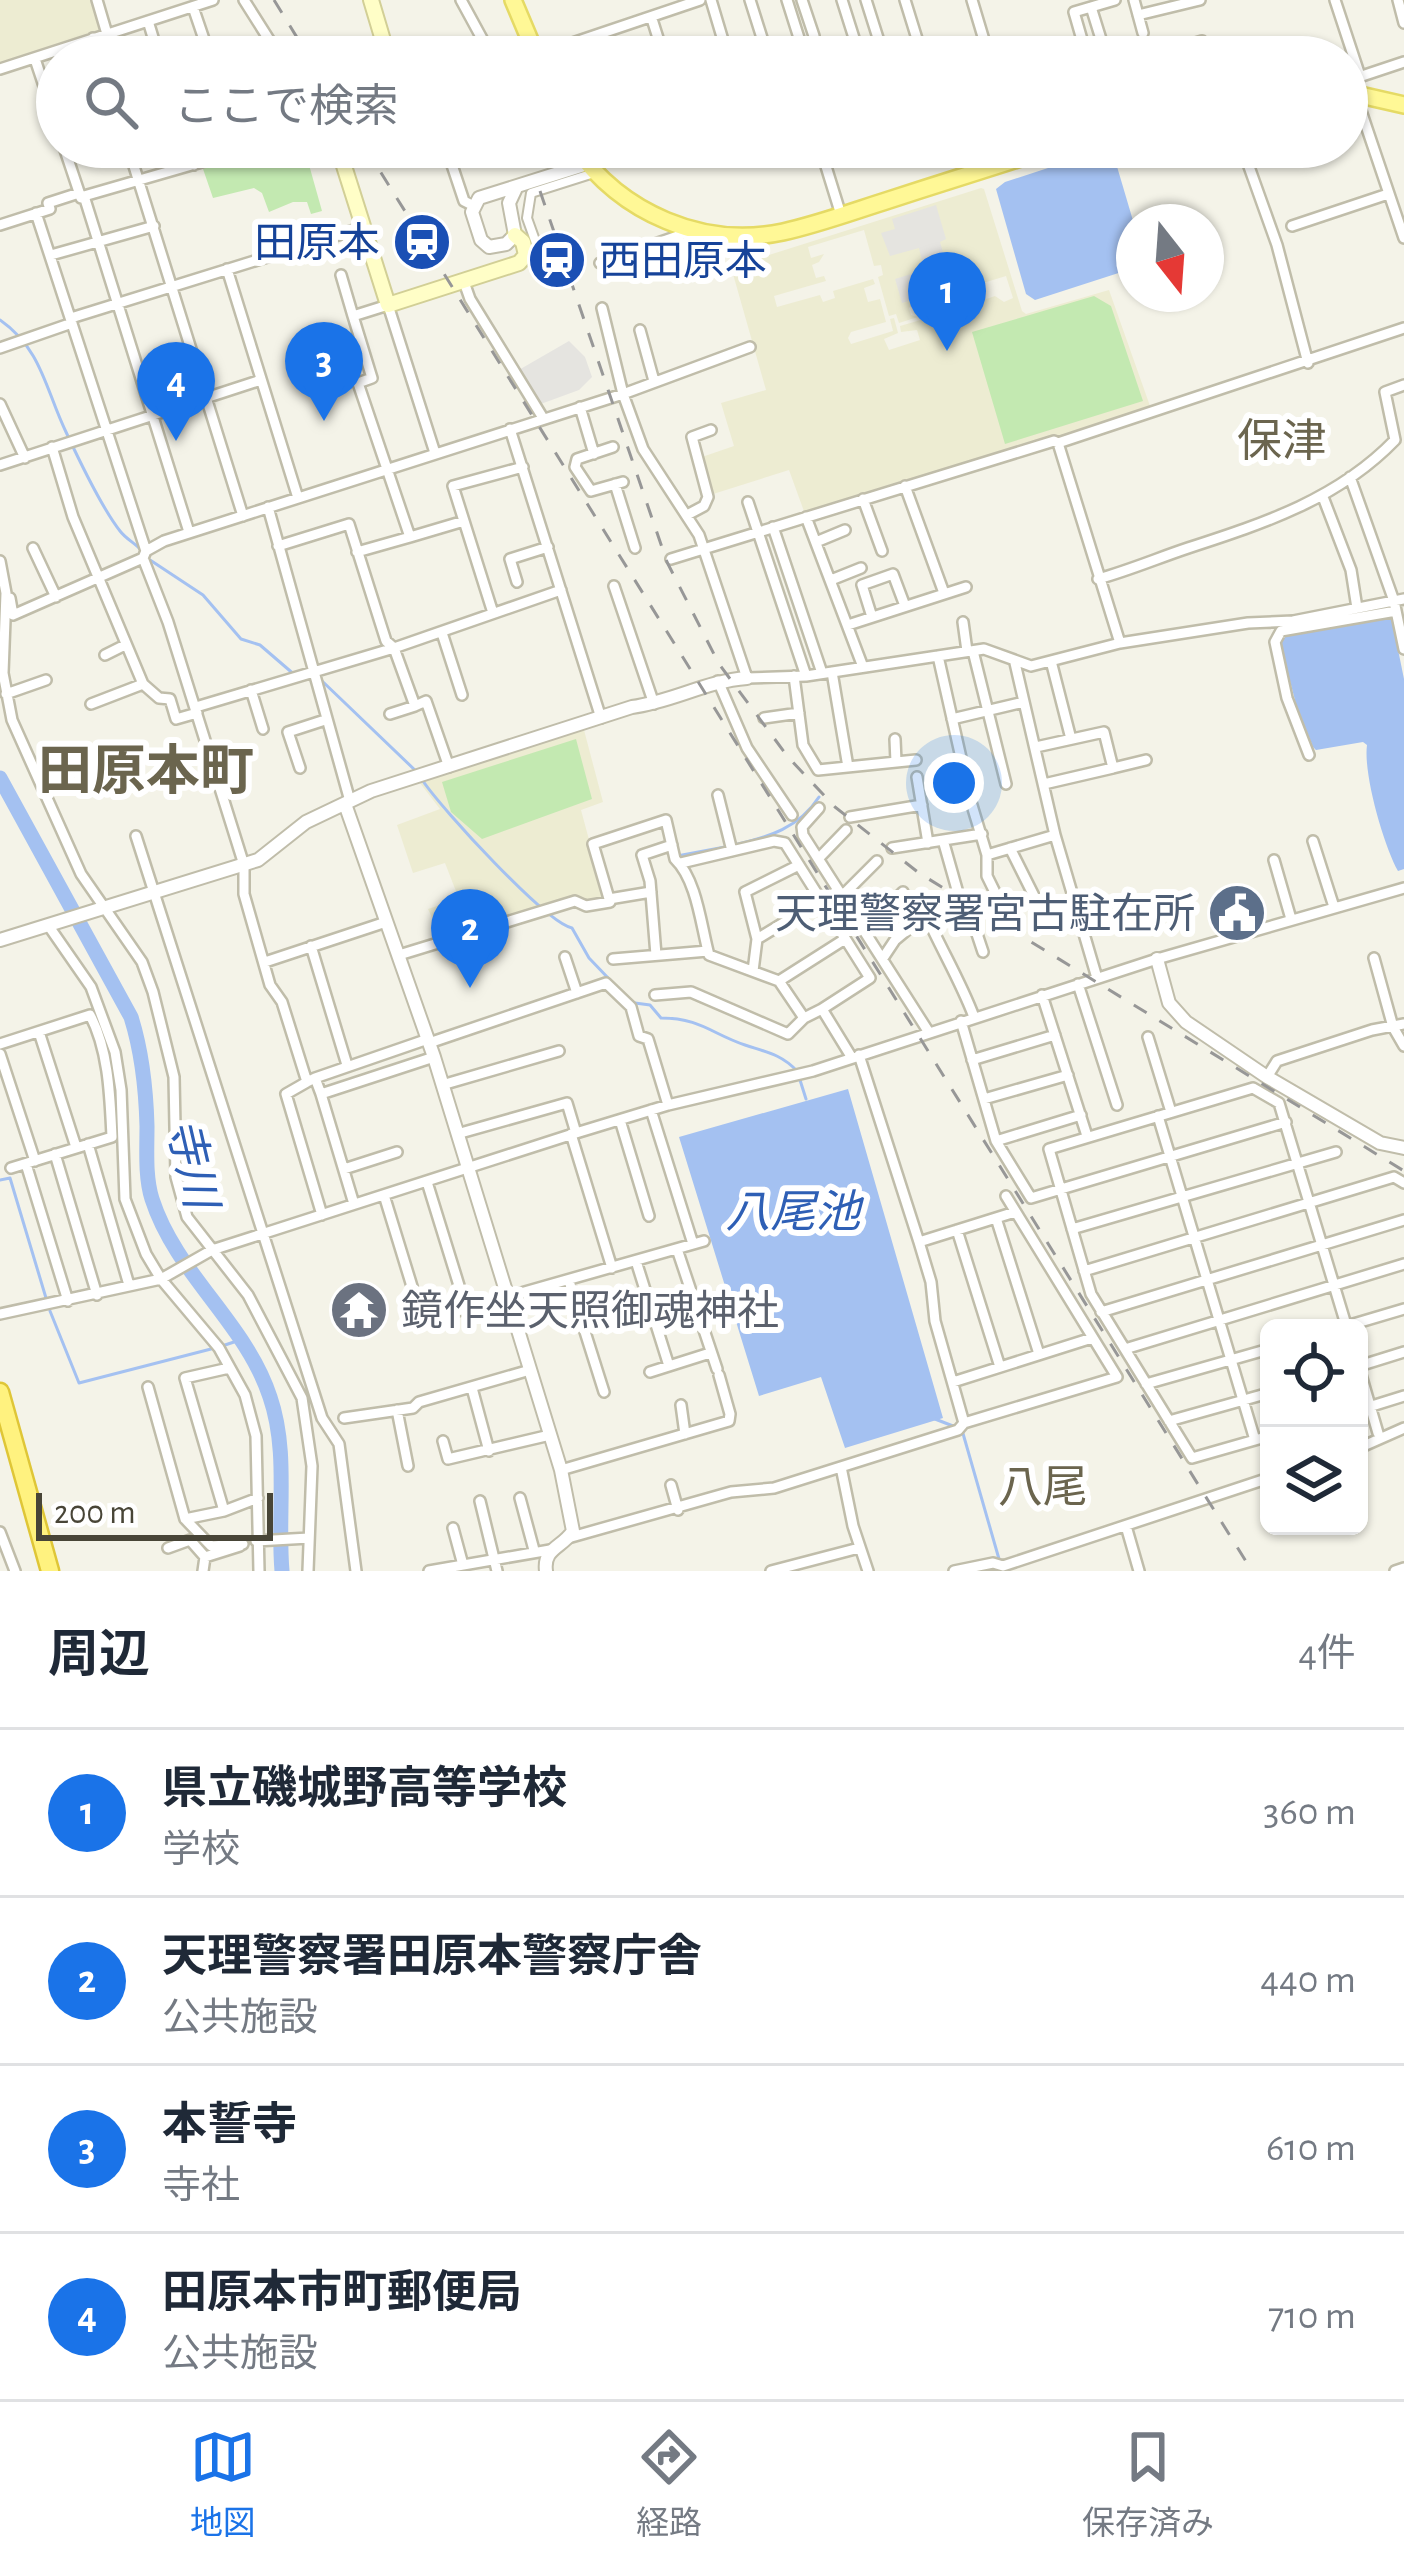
<!DOCTYPE html>
<html lang="ja">
<meta charset="utf-8">
<style>
body{margin:0;font-family:"Alegreya Sans","Noto Sans JP",sans-serif;background:#f2f2f3;color:#1f2937}
.controls{position:absolute;right:36px;bottom:36px;display:grid;overflow:hidden;border-radius:18px;box-shadow:0 3px 9px #0004}
.controls button{width:108px;height:108px;display:grid;place-items:center;padding:0;border:0;border-bottom:3px solid #e0e1e3;background:#fff;color:#1f2937;font:60px sans-serif}
.compass{position:absolute;left:1116px;top:204px;width:108px;height:108px;border-radius:50%;background:#fff;box-shadow:0 3px 9px #0004;rotate:163deg}
.scale{position:absolute;left:36px;bottom:30px;width:237px;box-sizing:border-box;padding-left:12px;border:6px solid #484537;border-top:0;font-size:33px;line-height:42px;white-space:nowrap;color:#484537;-webkit-text-stroke:9px #fff;paint-order:stroke}
.you{position:absolute;left:954px;top:783px;width:42px;height:42px;margin:-30px;border:9px solid #fff;border-radius:50%;background:#1a73e8;box-shadow:0 0 0 18px #1a73e833}
.badge{display:grid;place-items:center;width:78px;height:78px;border-radius:50%;background:#1a73e8;color:#fff;font-size:39px;font-weight:700}
.pin{position:absolute;translate:-50% -99px;filter:drop-shadow(0 3px 6px #0008)}
.pin::after{content:'';position:absolute;top:63px;width:42px;height:36px;background:inherit;clip-path:polygon(0 0,100% 0,50% 100%)}
.list{margin:0;padding:0;list-style:none}
h2{display:flex;justify-content:space-between;align-items:center;height:156px;margin:0;padding:0 48px;font-size:51px}
h2 small{font-size:39px;font-weight:400;color:#747a83}
.list li{display:grid;grid-template-columns:78px 1fr auto;gap:36px;align-items:center;box-sizing:border-box;height:168px;padding:0 48px;border-top:3px solid #e0e1e3}
.list b{display:block;font-size:45px;white-space:nowrap}
.list p{margin:0;font-size:39px;white-space:nowrap;color:#747a83}
.list em{font-size:39px;font-style:normal;color:#747a83}
.icon{flex:none;width:66px;height:66px;fill:none;stroke:currentColor;stroke-width:2;stroke-linecap:round;stroke-linejoin:round}
.map{position:relative;flex:none;width:1404px;height:1571px;overflow:hidden}
.search{position:absolute;background:#fff;box-shadow:0 3px 9px #0004;left:36px;right:36px;top:36px;height:132px;display:flex;align-items:center;gap:30px;box-sizing:border-box;padding:0 42px;border-radius:66px;color:#747a83;font-size:45px}
.sheet{height:828px;background:#fff}
nav{display:flex;justify-content:space-around;align-items:center;box-sizing:border-box;height:168px;border-top:3px solid #e0e1e3;background:#fff;font-size:33px;color:#747a83}
nav a{display:grid;justify-items:center;gap:6px}
nav .on{color:#1a73e8}
.map>svg:first-child{display:block}
.education{fill:#edecd2;fill-rule:evenodd}
.green{fill:#c3e9b1}
.parking{fill:#e5e4e0}
.water{fill:#a4c1f1}
.lines{fill:none;stroke-linecap:round;stroke-linejoin:round}
.stream{stroke:#a4c1f1;stroke-width:3}
.river{stroke:#a4c1f1;stroke-width:15}
.pedestrian-casing{stroke:#c0bdaa;stroke-width:12}
.minor-casing{stroke:#c0bdaa;stroke-width:14}
.tertiary-casing{stroke:#c0bdaa;stroke-width:16}
.secondary-casing{stroke:#d2cf96;stroke-width:18}
.primary-casing{stroke:#e5da65;stroke-width:20}
.trunk-casing{stroke:#dfc637;stroke-width:21}
.pedestrian{stroke:#fff;stroke-width:8}
.minor{stroke:#fff;stroke-width:9}
.tertiary{stroke:#fff;stroke-width:12}
.secondary{stroke:#fffec7;stroke-width:14}
.primary{stroke:#fff896;stroke-width:15}
.trunk{stroke:#fff27f;stroke-width:16}
.rail{stroke:#979797;stroke-width:3;stroke-dasharray:15 15;stroke-linecap:butt}
.labels{text-anchor:middle;stroke-width:12;stroke-linejoin:round;paint-order:stroke}
.transit-label{font-size:42px;fill:#164399;stroke:#fff;text-anchor:end}
.service-label{font-size:42px;fill:#4e5e75;stroke:#fff;text-anchor:end}
.worship-label{font-size:42px;fill:#5b616d;stroke:#fff;text-anchor:start}
.neighbourhood-label{font-size:45px;fill:#6b654e;stroke:#fff}
.water-label{font-size:45px;font-style:italic;fill:#2e5fb5;stroke:#fff}
.district-label{font-size:54px;font-weight:bold;fill:#6b654e;stroke:#fff}
</style>
<div class="map">
<svg width="1404" height="1571" viewBox="0 0 1404 1571">
<rect width="100%" height="100%" fill="#f4f3e8"/>
<path class="education" d="M0 0H94L103 32 0 68Z
M981 188 984 189 1022 311 1026 314 1109 290 1150 406 1057 439 805 514 789 470 710 495 699 458 734 446 721 403 766 390 731 267ZM864 230 874 266 881 265 883 275 878 277 889 316 896 314 899 323 918 317 911 315 909 308 914 304 1006 276 1013 298 1004 302 995 296 965 306 970 321 944 330 938 315 900 326 901 332 917 330 920 340 889 350 884 339 898 333 894 318 890 319 893 331 851 344 848 338 851 332 886 322 880 299 868 302 864 288 875 284 873 279 833 291 835 298 823 302 820 295 777 307 774 296 826 281 824 276 816 278 812 265 819 262 824 254 811 258 808 247Z
M584 730 603 802 581 810 605 899 441 938 428 909 459 899 445 863 413 873 397 825 440 809 420 783Z"/>
<path class="green" d="M271 147H304L322 211 311 214 307 202H293L269 212 262 193 254 188 213 198 203 169Z
M1094 296 1111 306 1143 401 1005 444 972 332Z
M576 739 592 799 482 839 451 812 442 782Z"/>
<path class="parking" d="M936 205 946 239 940 242 953 287 902 303 895 279 924 270 919 248 890 256 881 233 895 229 892 219Z
M569 341 585 357 592 377 579 390 538 405 517 371Z"/>
<path class="water" d="M1106 149 1113 153 1134 224V268L1035 300 1026 294 996 189 1005 182Z
M1381 615 1392 620 1404 679V869L1398 871C1384 846 1363 774 1367 745L1363 742 1316 750 1313 747 1296 704 1280 643 1285 637Z
M848 1089 943 1418 845 1448 821 1377 759 1396 679 1137Z"/>
<g class="lines">
<path class="stream" d="M0 320C42 349 46 391 66 432 79 460 102 508 120 531 126 539 135 543 141 550
M147 558 203 595 241 639 260 645 296 676
M321 680 418 773
M423 781C441 808 546 923 572 928L589 958 611 981
M734 845C769 837 799 828 819 797
M677 856 725 847
M635 1003 650 1005 661 1018C700 1018 712 1034 745 1045 766 1052 781 1054 797 1071
M800 1080 806 1099
M0 1180 10 1178 46 1298
M50 1311 79 1383 211 1349
M225 1345 240 1340
M935 1419 953 1426
M962 1430 999 1559 1004 1562"/>
<path class="river" d="M0 778 131 1017C142 1052 146 1089 147 1126 147 1150 145 1177 152 1199 176 1274 246 1323 270 1397 289 1452 277 1514 282 1571"/>
<defs>
<path id="pedestrian" d="M541 257 527 218 531 193 594 173"/>
<path id="minor" d="M97 0 107 34
M244 0 280 57
M461 0 492 57
M711 0 728 57
M750 0 768 57
M787 0 805 57
M802 0 814 36
M842 0 860 57
M866 0 884 57
M905 0 922 55
M972 0 984 40
M1134 0 1143 33
M1335 0 1360 76
M1398 0 1404 23
M193 7 210 57
M1091 7 1105 52
M1138 15 1200 0
M652 19 664 57
M148 21 159 57
M93 38 99 57
M534 56 700 0
M1087 57 1074 12 1115 0
M1149 57 1202 41
M35 59 57 125
M0 69 213 0
M1347 81 1404 62
M1355 93 1404 238
M64 147 81 198 84 196 189 532
M128 147 243 516
M188 147 194 165
M446 147 464 201 472 205
M820 147 841 215
M1242 147 1277 245 1308 363
M84 196 254 147
M36 213 146 551
M0 225 50 209 48 203 79 193
M1292 226 1388 194
M51 255 154 226
M600 263 695 230
M227 269 298 498
M341 275 353 316
M464 282 470 299 543 418
M602 308 623 394 643 449 699 535 747 678 806 676 984 649 1031 666 1120 643 1248 623 1293 621 1404 599
M71 318 364 227
M640 330 654 381
M0 348 72 323
M0 404 25 458
M580 407 594 454
M510 429 601 718
M1058 443 1120 643
M52 447 73 517 143 684 159 698 170 699 176 719 197 713
M613 447 577 459 575 467 591 491 623 482
M0 465 261 380
M1350 477 1394 601 1404 649
M615 484 635 548
M905 486 944 593
M1323 497 1351 570 1357 608
M863 499 882 551
M748 502 806 676
M268 507 350 801
M687 515 704 506 708 497 692 437 711 430
M806 517 863 667
M773 527 822 673
M410 537 464 521
M816 542 845 530
M278 546 349 524 386 641 394 648 415 706 426 701 449 767
M33 548 56 597
M357 552 410 537 358 383 372 378 353 316 388 305 435 453
M143 558 168 622 244 865V894L270 985 282 1002 307 1082 315 1078 321 1094 354 1204
M671 559 1054 441 1058 443 1404 328
M0 561 6 593 3 673 12 720 81 874 142 962 153 992 174 1077 176 1177 187 1217 248 1295 302 1398 312 1466 308 1571
M1098 579C1130 570 1158 558 1188 548 1265 523 1338 499 1395 440L1385 392 1404 385
M831 580 861 568
M517 582 510 559 548 547
M614 586 654 704
M10 598 13 615 143 558 146 551 164 541 623 394 750 347
M493 613 453 486 523 467
M872 617 862 585 893 574 905 606
M963 622 967 651
M848 625 966 587
M442 633 462 695
M973 651 1006 784
M105 655 125 645
M938 656 971 802 987 855V876L1012 927
M1051 661 1071 739
M1015 663 1055 835 1097 978
M832 672 848 767
M794 676 803 745 818 770 916 760
M718 681 747 748 792 815
M251 690 263 729
M6 694 46 680
M91 704 143 684
M196 707 394 648 561 590
M390 714 415 706
M764 718 799 713
M952 719 1024 702
M895 739 896 762
M1036 747 1104 732 1113 768 1044 784
M1309 755 1287 698 1275 642 1281 631 1396 611
M300 768 288 732 325 720
M1113 768 1146 760
M917 777 928 843
M718 795 732 851
M819 808 802 827 803 835 928 1031
M850 817 922 805
M136 836 322 1418 339 1444 356 1571
M943 840 958 893 965 900
M1313 841 1334 907
M892 848 982 834
M1010 848 1036 900
M987 855 1055 835
M819 858 846 830
M1274 860 1291 919
M681 863 774 841 785 843 870 978 822 1009
M842 896 877 861
M609 899 651 892
M926 915C941 949 961 982 974 1017
M48 925 91 987 115 1052 121 1090 125 1199 146 1254 161 1279 219 1348 245 1395 256 1436 259 1571
M864 931 903 892
M757 939 745 892 799 865
M311 946 347 1065
M399 955 575 901 586 906 610 902 593 844 666 820 675 859C697 880 701 926 709 955L779 981 804 1018 822 1009 852 1058
M656 955 650 881 642 855 672 845
M565 957 577 993
M883 958 895 940 943 900 972 919 983 952
M1374 958 1393 1027 1404 1046
M613 959 708 951
M265 962 386 922
M753 971 757 939 821 900
M779 981 845 939
M1078 984 1117 1105
M655 995 691 992 788 1034 804 1018
M1042 995 1087 1136
M961 1021 996 1141 1031 1198 1286 1122
M39 1032 76 1147
M1148 1037 1171 1112
M429 1043 606 983 631 1007 639 1036 648 1039 668 1105
M0 1044 90 1015C109 1051 110 1097 112 1137L11 1168
M0 1054 35 1161
M972 1060 1055 1035
M1267 1077 1277 1061 1372 1030 1404 1024
M315 1078 428 1039
M307 1082 286 1094 322 1215
M442 1085 559 1051
M321 1094 434 1057
M984 1099 1068 1075
M651 1110 693 1244
M1158 1116 1255 1440
M620 1120 649 1216
M457 1134 567 1103 576 1133
M571 1134 612 1268
M996 1141 1081 1115
M88 1144 129 1285
M55 1154 97 1295
M26 1164 68 1301
M344 1169 397 1152
M427 1182 461 1292
M384 1195 422 1319
M996 1218 1039 1354
M1072 1229 1336 1152
M957 1230 1000 1367
M919 1242 1015 1212
M677 1249 717 1369
M636 1261 669 1366
M1084 1271 1394 1177 1404 1183
M569 1281 604 1392
M1101 1312 1404 1220
M0 1314 161 1279 212 1250 576 1133 668 1105 813 1071 1157 959 1404 888
M440 1316 704 1241
M1340 1328 1404 1309
M1125 1349 1404 1264
M1359 1366 1404 1352
M229 1368 185 1378 224 1511 258 1498
M1359 1368 1378 1433
M650 1372 710 1353
M953 1382 1092 1338
M1146 1384 1269 1349
M148 1387 185 1519 211 1546 243 1544
M472 1388 489 1451
M681 1405 685 1434
M397 1410 408 1466
M1359 1410 1404 1396
M344 1418 413 1408 419 1402 530 1370
M1169 1421 1269 1393
M964 1423 1117 1377 1006 1196
M1269 1436 1192 1458 1091 1294 1049 1149 1253 1088 1279 1103 1347 1328
M443 1441 448 1459 550 1435
M1359 1448 1404 1428
M841 1467 853 1526 868 1571
M561 1470 729 1421 730 1414 719 1375
M671 1485 678 1510
M520 1498 534 1550
M480 1501 497 1571
M185 1519 224 1511
M1126 1526 1139 1571
M453 1528 463 1565
M0 1532 15 1571
M568 1538 731 1492 774 1488 958 1430 964 1423 935 1321 931 1282 919 1242 859 1055
M256 1541 309 1538
M168 1548 190 1540 205 1557 203 1571
M205 1557 240 1546
M429 1571 550 1550
M771 1571 859 1548
M954 1571 993 1563 1003 1566 1269 1478
M1395 1571 1404 1568"/>
<path id="tertiary" d="M516 188 509 203 515 235 506 244 489 247 481 240 472 212 479 198 587 164
M345 804 434 1057 561 1470 573 1531C562 1548 543 1548 546 1571
M0 940 258 860 306 822 371 791 632 707C672 702 706 681 747 678
M1157 959 1169 1003 1186 1022 1267 1077 1380 1143 1404 1148"/>
<path id="secondary" d="M371 0 388 57
M338 147 388 305 519 263 526 255 523 242 515 235"/>
<path id="primary" d="M513 0 537 57
M1347 92 1404 105
M575 147C621 213 703 249 783 232 819 224 854 211 889 200 944 182 999 165 1055 147"/>
<path id="trunk" d="M0 1392 50 1571"/>
</defs>
<use href="#pedestrian" class="pedestrian-casing"/>
<use href="#minor" class="minor-casing"/>
<use href="#tertiary" class="tertiary-casing"/>
<use href="#secondary" class="secondary-casing"/>
<use href="#primary" class="primary-casing"/>
<use href="#trunk" class="trunk-casing"/>
<use href="#pedestrian" class="pedestrian"/>
<use href="#minor" class="minor"/>
<use href="#tertiary" class="tertiary"/>
<use href="#secondary" class="secondary"/>
<use href="#primary" class="primary"/>
<use href="#trunk" class="trunk"/>
<path class="rail" d="M274 0 309 57
M365 147 1252 1571
M540 191 667 562 719 664 788 757 835 807 919 873 1404 1171"/>
</g>
<defs>
<symbol id="station-disc" viewBox="-11 -11 22 22"><circle r="9.5" fill="#1a4fb4" stroke="#fff"/><path d="M-3-6H3Q5-6 5-4V2Q5 4 3 4L4.5 6H3L1.5 4h-3L-3 6H-4.5L-3 4Q-5 4-5 2V-4Q-5-6-3-6ZM-3.5-4v3h7v-3ZM-3.5 1v1.5H-2V1ZM2 1v1.5H3.5V1Z" fill="#fff"/></symbol>
<symbol id="civic-disc" viewBox="-11 -11 22 22"><circle r="9.5" fill="#5c6f8a" stroke="#fff"/><path d="M-.6-6.5H3V-4.5H.6V-3L4-1V1h2V6H-6V1h2V-1L-.6-3ZM-1.2 2.5V6h2.4V2.5Z" fill="#fff"/></symbol>
<symbol id="temple-disc" viewBox="-11 -11 22 22"><circle r="9.5" fill="#6b7280" stroke="#fff"/><path d="M0-6L5-2H3V0L6.5 2.5H4V6H1.5V3h-3V6H-4V2.5H-6.5L-3 0V-2H-5Z" fill="#fff"/></symbol>
</defs>
<g fill-rule="evenodd">
<use href="#station-disc" x="389" y="209" width="66" height="66"/>
<use href="#station-disc" x="524" y="227" width="66" height="66"/>
<use href="#civic-disc" x="1204" y="880" width="66" height="66"/>
<use href="#temple-disc" x="326" y="1277" width="66" height="66"/>
</g>
<g class="labels">
<g class="transit-label">
<text x="380" y="257">田原本</text>
<text x="599" y="275" text-anchor="start">西田原本</text>
</g>
<g class="service-label">
<text x="1195" y="928">天理警察署宮古駐在所</text>
</g>
<g class="worship-label">
<text x="401" y="1325">鏡作坐天照御魂神社</text>
</g>
<g class="neighbourhood-label">
<text x="1282" y="456">保津</text>
<text x="1043" y="1502">八尾</text>
</g>
<g class="water-label">
<text transform="translate(193 1163) rotate(77)" y="16">寺川</text>
<text x="793" y="1227">八尾池</text>
</g>
<g class="district-label">
<text x="146" y="789">田原本町</text>
</g>
</g>
</svg>
<div class="controls">
<button><svg class="icon" aria-label="locate" viewBox="0 0 24 24"><circle cx="12" cy="12" r="6"/><path d="M12 2v4M12 18v4M2 12h4M18 12h4"/></svg></button>
<button><svg class="icon" aria-label="layers" viewBox="0 0 24 24"><path d="M12 4l9 5-9 5-9-5zM3 14l9 5 9-5"/></svg></button>
</div>
<svg class="compass" viewBox="-18 -18 36 36"><path d="M0-13l5 13h-10z" fill="#e53935"/><path d="M0 13l5-13h-10z" fill="#747a83"/></svg>
<div class="scale">200 m</div>
<div class="you"></div>
<div class="pin badge" style="left:947px;top:351px">1</div>
<div class="pin badge" style="left:470px;top:988px">2</div>
<div class="pin badge" style="left:324px;top:421px">3</div>
<div class="pin badge" style="left:176px;top:441px">4</div>
<div class="search"><svg class="icon" aria-label="search" viewBox="0 0 24 24"><circle cx="10" cy="10" r="6"/><path d="M15 15l6 6"/></svg>ここで検索</div>
</div>
<section class="sheet">
<h2>周辺<small>4件</small></h2>
<ul class="list">
<li><span class="badge">1</span><div><b>県立磯城野高等学校</b><p>学校</p></div><em>360 m</em></li>
<li><span class="badge">2</span><div><b>天理警察署田原本警察庁舎</b><p>公共施設</p></div><em>440 m</em></li>
<li><span class="badge">3</span><div><b>本誓寺</b><p>寺社</p></div><em>610 m</em></li>
<li><span class="badge">4</span><div><b>田原本市町郵便局</b><p>公共施設</p></div><em>710 m</em></li>
</ul>
</section>
<nav>
<a class="on"><svg class="icon" aria-label="map" viewBox="0 0 24 24"><path d="M3 6l6-2 6 2 6-2v14l-6 2-6-2-6 2zM9 4v14M15 6v14"/></svg>地図</a>
<a><svg class="icon" aria-label="directions" viewBox="0 0 24 24"><path d="M12 3l9 9-9 9-9-9zM9 14v-3h6M13 9l2 2-2 2"/></svg>経路</a>
<a><svg class="icon" aria-label="saved" viewBox="0 0 24 24"><path d="M7 4h10v16l-5-4-5 4z"/></svg>保存済み</a>
</nav>
